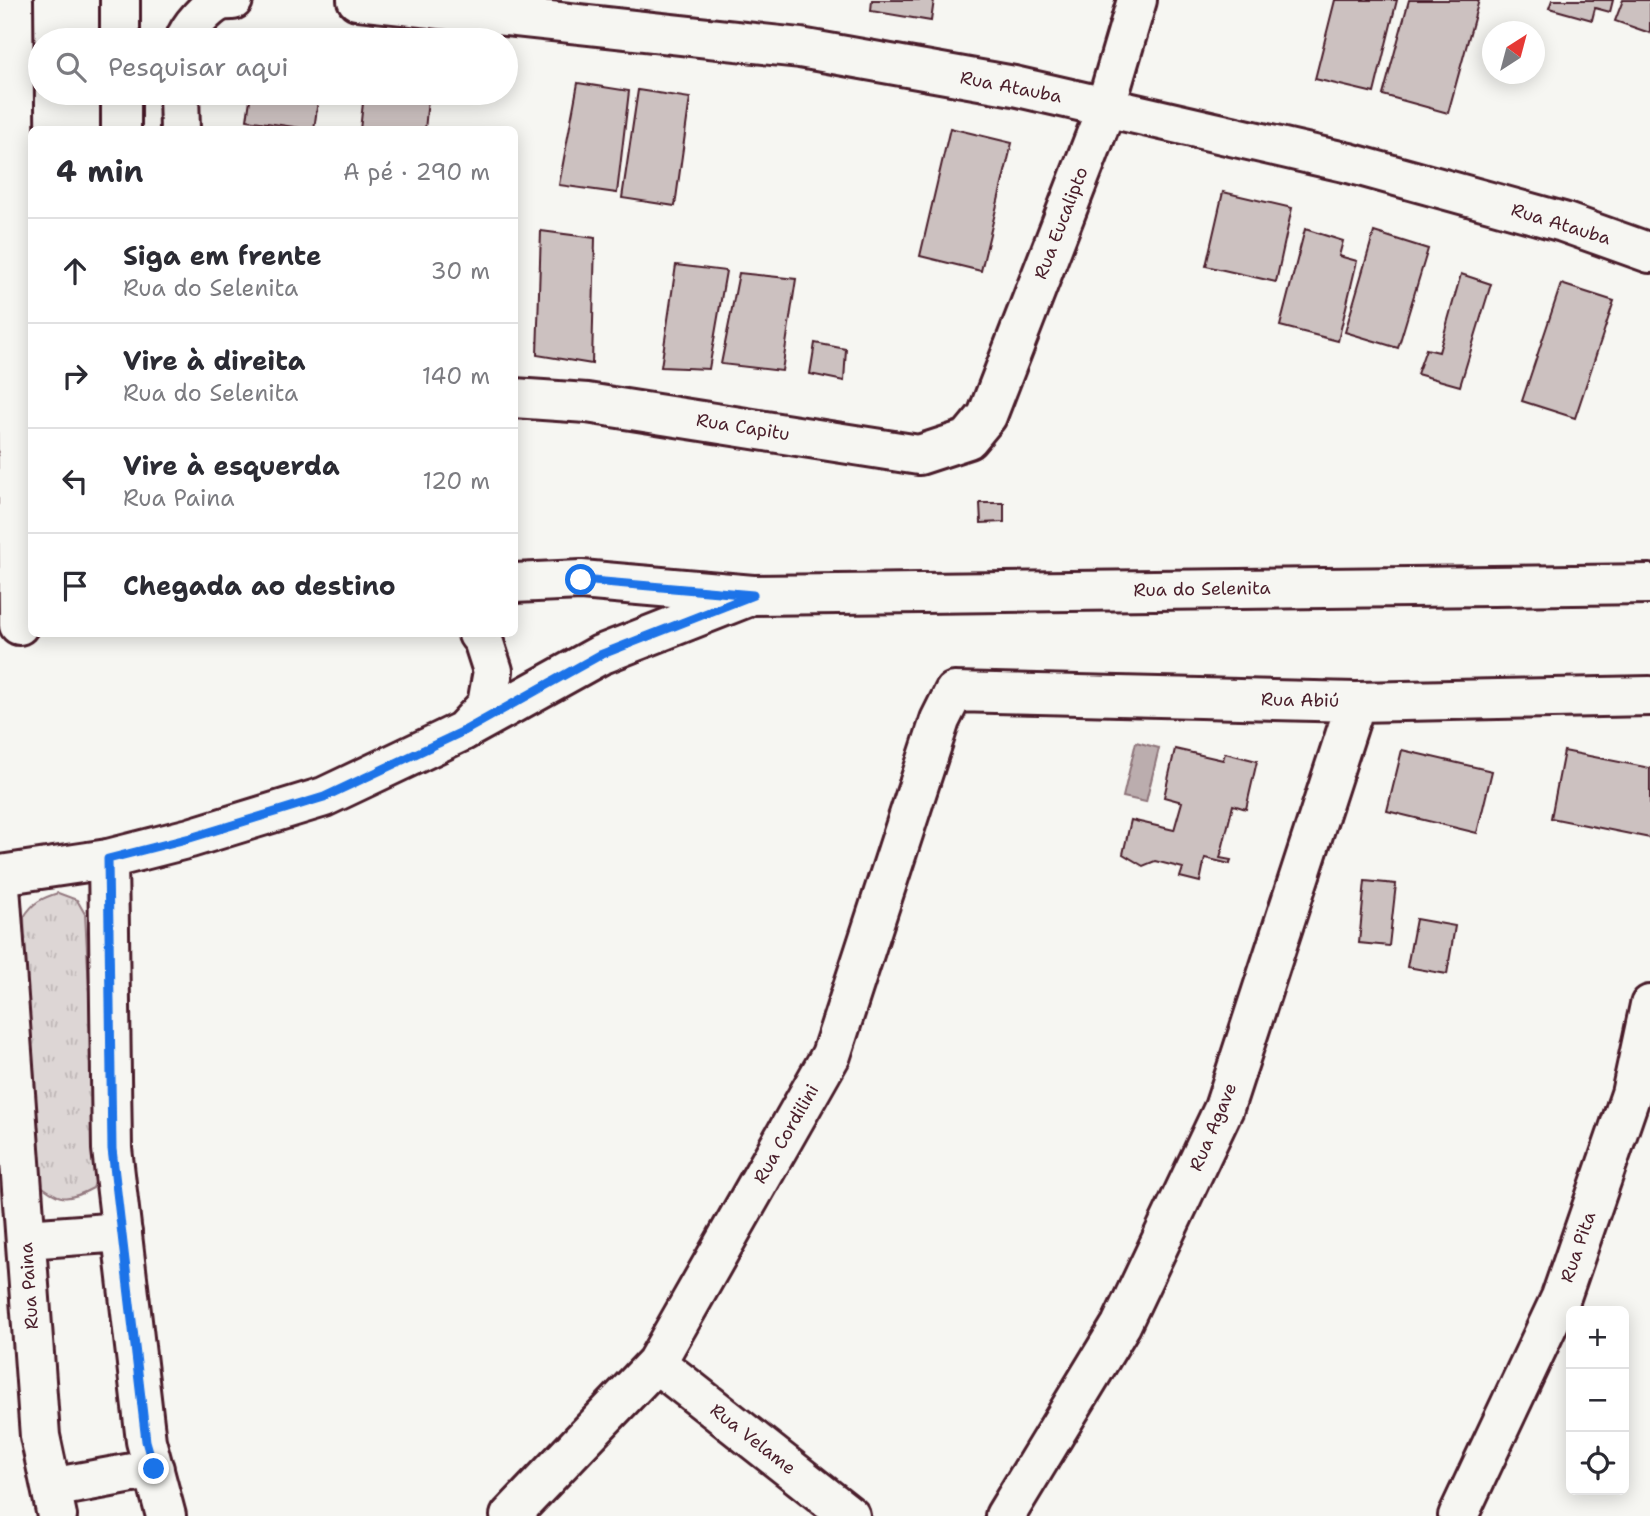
<!DOCTYPE html>
<html lang="pt">
<meta charset="utf-8">
<style>
body{margin:0;font-family:"Shantell Sans",sans-serif;background:#f7f7f7;color:#2b2b33}
.controls{position:absolute;right:21px;bottom:21px;display:grid;overflow:hidden;border-radius:10px;box-shadow:0 4px 18px #0003}
.controls button{width:63px;height:63px;display:grid;place-items:center;padding:0;border:0;border-bottom:2px solid #e1e1e2;background:#fff;color:#2b2b33;font:35px sans-serif}
.compass{position:absolute;left:1482px;top:21px;width:63px;height:63px;border-radius:50%;background:#fff;box-shadow:0 4px 18px #0003;rotate:36deg}
.stop{position:absolute;width:21px;height:21px;margin:-16px;border:5px solid #1a73e8;border-radius:50%;background:#fff}
.stop.end{background:#1a73e8;border-color:#fff;box-shadow:0 2px 7px #0008}
.list{margin:0;padding:0;list-style:none}
h2{display:flex;justify-content:space-between;align-items:center;height:91px;margin:0;padding:0 28px;font-size:30px}
h2 small{font-size:23px;font-weight:400;color:#7c7c81}
.list li{display:grid;grid-template-columns:46px 1fr auto;gap:21px;align-items:center;box-sizing:border-box;height:105px;padding:0 28px;border-top:2px solid #e1e1e2}
.list b{display:block;font-size:26px;white-space:nowrap}
.list p{margin:0;font-size:23px;white-space:nowrap;color:#7c7c81}
.list em{font-size:23px;font-style:normal;color:#7c7c81}
.icon{flex:none;width:38px;height:38px;fill:none;stroke:currentColor;stroke-width:2;stroke-linecap:round;stroke-linejoin:round}
.map{position:relative;flex:none;width:1650px;height:1516px;overflow:hidden}
.search{position:absolute;background:#fff;box-shadow:0 4px 18px #0003;left:28px;top:28px;width:490px;height:77px;display:flex;align-items:center;gap:18px;box-sizing:border-box;padding:0 24px;border-radius:38px;color:#7c7c81;font-size:26px}
.panel{position:absolute;background:#fff;box-shadow:0 4px 18px #0003;left:28px;top:126px;width:490px;height:511px;border-radius:10px}
.map>svg:first-child{display:block}
.grass{fill:url(#grass-tufts);stroke:#947a80;stroke-width:2}
.water{fill:#bbadae;stroke:#8e747a;stroke-width:2}
.building{fill:#ccc1c0;stroke:#4a1f2b;stroke-width:2}
.lines{fill:none;stroke-linecap:round;stroke-linejoin:round}
.minor-casing{stroke:#4a1f2b;stroke-width:44}
.tertiary-casing{stroke:#4a1f2b;stroke-width:44}
.minor{stroke:#f6f6f2;stroke-width:38}
.tertiary{stroke:#f6f6f2;stroke-width:38}
.route{stroke:#1a73e8;stroke-width:9}
.labels{text-anchor:middle;stroke-width:7;stroke-linejoin:round;paint-order:stroke}
.street-label{font-size:18px;fill:#4a1f2b;stroke:#f6f6f2}
</style>
<div class="map">
<svg width="1650" height="1516" viewBox="0 0 1650 1516">
<defs>
<pattern id="grass-tufts" width="24" height="20" patternUnits="userSpaceOnUse" patternTransform="scale(1.75)"><rect width="24" height="20" fill="#ddd6d5"/><path d="M3 7l-1-3M5 7V3M7 7l1-3M15 17l-1-3M17 17v-4M19 17l1-3" fill="none" stroke="#bfb7b7"/></pattern>
</defs>
<rect width="100%" height="100%" fill="#f6f6f2"/>
<filter id="ink" filterUnits="userSpaceOnUse"><feTurbulence type="fractalNoise" baseFrequency=".0143" numOctaves="2"/><feDisplacementMap in="SourceGraphic" scale="14" xChannelSelector="R" yChannelSelector="G"/><feConvolveMatrix kernelMatrix="1 2 1 2 8 2 1 2 1" color-interpolation-filters="sRGB"/></filter>
<g filter="url(#ink)">
<path class="grass" d="M58 893 77 900 85 914 99 1171 93 1188C65 1203 60 1200 36 1182L33 1167 24 917C33 902 42 898 58 893Z"/>
<path class="water" d="M1136 742 1159 748 1146 802 1123 797Z"/>
<path class="building" d="M872 0H934L931 21 871 11Z
M1335 0H1397L1374 93 1315 79Z
M1409 0H1479L1448 113 1383 95Z
M1552 0H1613L1610 12 1595 8 1592 20 1549 8Z
M1623 0H1650V33L1615 21Z
M578 83 629 91 617 193 559 185Z
M638 90 690 98 675 206 622 198Z
M251 93H319L314 130 247 120Z
M364 94 428 99 425 130H360Z
M950 128 1012 143 981 271 920 256Z
M1223 192 1292 208 1276 282 1206 266Z
M1305 229 1343 241 1339 256 1357 261 1338 341 1280 326Z
M541 231 595 238 592 364 537 355Z
M1374 232 1428 249 1398 348 1345 332Z
M676 265 726 271 709 369 661 367Z
M739 273 796 279 782 371 721 364Z
M1461 274 1491 284 1460 386 1417 374 1426 349 1439 352Z
M1561 284 1614 301 1575 418 1522 401Z
M815 343 846 349 844 381 810 374Z
M980 503H1004V522L981 523Z
M1175 749 1223 760 1225 753 1257 761 1246 809 1233 805 1220 858 1231 860 1230 864 1205 858 1200 882 1180 877 1183 868 1155 861 1143 866 1123 854 1131 820 1174 830 1182 802 1164 797Z
M1402 750 1492 771 1477 833 1387 811Z
M1564 751 1650 768V838L1551 818Z
M1365 881 1396 884 1389 946 1359 943Z
M1416 919 1455 926 1447 974 1407 967Z"/>
<g class="lines">
<defs>
<path id="minor" d="M357 0 800 48 1014 86 1349 163 1563 222 1650 253
M185 40C189 27 208 6 221 1 225 0 229 0 233 0
M179 93 180 130
M514 398 587 403 919 455 968 439 987 416 1102 119 1137 0
M514 583 581 580 753 595 1650 584
M463 731 600 655 745 598
M108 859 112 1149 146 1441 166 1516
M0 887 40 1436 57 1516
M26 1239 122 1232
M656 1363 850 1516
M51 1488 154 1469
M510 1516 656 1363 831 1055 940 720 954 692 1356 702 1650 696
M1005 1516 1121 1325 1224 1108 1356 702
M1458 1516 1561 1297 1631 1094 1650 1005"/>
<path id="tertiary" d="M13 0 19 625
M120 0V40
M121 93V130
M0 875 108 859 190 838 324 797 463 731 487 705 493 671 483 640 478 634"/>
</defs>
<use href="#minor" class="minor-casing"/>
<use href="#tertiary" class="tertiary-casing"/>
<use href="#minor" class="minor"/>
<use href="#tertiary" class="tertiary"/>
</g>
</g>
<g class="lines" filter="url(#ink)">
<path class="route" d="M154 1469 146 1441 112 1149 108 859 190 838 324 797 464 731 600 655 753 595 581 580"/>
</g>
<g class="labels">
<g class="street-label">
<text transform="translate(1011 87) rotate(11)" y="6">Rua Atauba</text>
<text transform="translate(1061 223) rotate(-69)" y="6">Rua Eucalipto</text>
<text transform="translate(1561 224) rotate(17)" y="6">Rua Atauba</text>
<text transform="translate(743 427) rotate(9)" y="6">Rua Capitu</text>
<text transform="translate(1202 589) rotate(-1)" y="6">Rua do Selenita</text>
<text transform="translate(1300 700) rotate(1)" y="6">Rua Abiú</text>
<text transform="translate(1213 1127) rotate(-67)" y="6">Rua Agave</text>
<text transform="translate(786 1134) rotate(-60)" y="6">Rua Cordilini</text>
<text transform="translate(1578 1247) rotate(-71)" y="6">Rua Pita</text>
<text transform="translate(29 1286) rotate(-94)" y="6">Rua Paina</text>
<text transform="translate(753 1439) rotate(38)" y="6">Rua Velame</text>
</g>
</g>
</svg>
<div class="controls">
<button>+</button>
<button>−</button>
<button><svg class="icon" aria-label="locate" viewBox="0 0 24 24"><circle cx="12" cy="12" r="6"/><path d="M12 2v4M12 18v4M2 12h4M18 12h4"/></svg></button>
</div>
<svg class="compass" viewBox="-18 -18 36 36"><path d="M0-13l5 13h-10z" fill="#e53935"/><path d="M0 13l5-13h-10z" fill="#7c7c81"/></svg>
<div class="stop" style="left:581px;top:580px"></div>
<div class="stop end" style="left:154px;top:1469px"></div>
<div class="search"><svg class="icon" aria-label="search" viewBox="0 0 24 24"><circle cx="10" cy="10" r="6"/><path d="M15 15l6 6"/></svg>Pesquisar aqui</div>
<section class="panel">
<h2>4 min<small>A pé · 290 m</small></h2>
<ul class="list">
<li><svg class="icon" aria-label="ahead" viewBox="0 0 24 24"><path d="M12 20V5M6 11l6-6 6 6"/></svg><div><b>Siga em frente</b><p>Rua do Selenita</p></div><em>30 m</em></li>
<li><svg class="icon" aria-label="right" viewBox="0 0 24 24"><path d="M7 20v-9h11M14 6l5 5-5 5"/></svg><div><b>Vire à direita</b><p>Rua do Selenita</p></div><em>140 m</em></li>
<li><svg class="icon" aria-label="left" viewBox="0 0 24 24"><path d="M17 20v-9H6M10 6l-5 5 5 5"/></svg><div><b>Vire à esquerda</b><p>Rua Paina</p></div><em>120 m</em></li>
<li><svg class="icon" aria-label="arrive" viewBox="0 0 24 24"><path d="M6 21V4h12l-3 4 3 4H6"/></svg><div><b>Chegada ao destino</b></div></li>
</ul>
</section>
</div>
